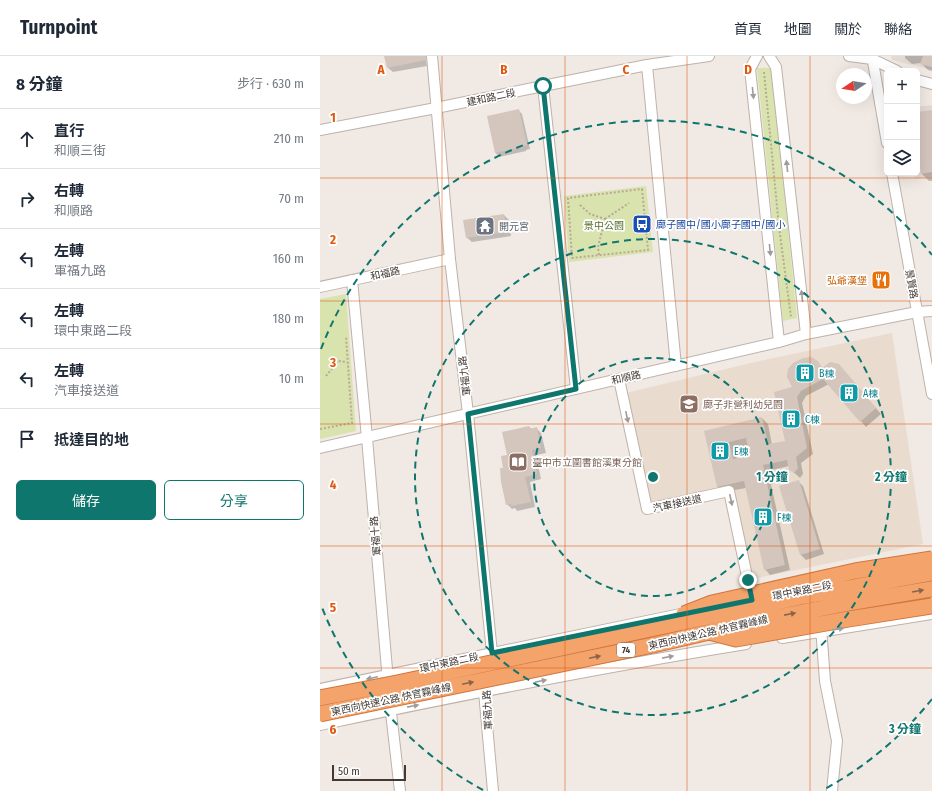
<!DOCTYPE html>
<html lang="zh-TW">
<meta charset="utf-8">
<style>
body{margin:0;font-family:"Fira Sans Condensed","Noto Sans TC",sans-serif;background:#f2f2f3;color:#1f2937}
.controls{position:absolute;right:12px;top:12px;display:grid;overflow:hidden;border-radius:6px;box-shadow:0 4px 16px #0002}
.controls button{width:36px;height:36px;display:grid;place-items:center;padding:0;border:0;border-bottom:1px solid #e0e1e3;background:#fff;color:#1f2937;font:20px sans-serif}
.compass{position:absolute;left:516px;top:12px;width:36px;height:36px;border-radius:50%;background:#fff;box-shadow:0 4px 16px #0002;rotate:258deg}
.scale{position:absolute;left:12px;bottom:10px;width:74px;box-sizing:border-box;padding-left:4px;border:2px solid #423934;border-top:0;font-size:11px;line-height:14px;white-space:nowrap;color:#423934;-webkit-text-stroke:3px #fff;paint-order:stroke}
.stop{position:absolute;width:12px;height:12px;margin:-9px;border:3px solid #0f766e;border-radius:50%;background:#fff}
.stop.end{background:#0f766e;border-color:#fff;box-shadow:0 1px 4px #0008}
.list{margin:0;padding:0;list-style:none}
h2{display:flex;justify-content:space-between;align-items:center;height:52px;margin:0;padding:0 16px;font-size:17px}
h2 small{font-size:13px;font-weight:400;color:#747a83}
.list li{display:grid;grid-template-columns:26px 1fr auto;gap:12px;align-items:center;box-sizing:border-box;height:60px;padding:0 16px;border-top:1px solid #e0e1e3}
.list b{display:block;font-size:15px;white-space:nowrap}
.list p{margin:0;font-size:13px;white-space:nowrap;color:#747a83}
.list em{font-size:13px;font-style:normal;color:#747a83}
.actions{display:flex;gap:8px;padding:12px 16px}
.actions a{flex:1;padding:9px 0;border:1px solid #0f766e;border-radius:6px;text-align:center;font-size:14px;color:#0f766e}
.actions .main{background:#0f766e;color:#fff}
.icon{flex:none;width:22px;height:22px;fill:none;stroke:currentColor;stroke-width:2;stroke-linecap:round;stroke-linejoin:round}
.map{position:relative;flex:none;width:612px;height:735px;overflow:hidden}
header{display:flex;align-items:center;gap:24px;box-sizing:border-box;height:56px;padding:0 20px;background:#fff;border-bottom:1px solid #e0e1e3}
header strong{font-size:19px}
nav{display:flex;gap:22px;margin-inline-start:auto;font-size:14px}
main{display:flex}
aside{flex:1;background:#fff}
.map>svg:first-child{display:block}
.residential{fill:#e4dad2}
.education{fill:#e9dbce}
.green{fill:#d8e3ae}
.shadow{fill:#0003;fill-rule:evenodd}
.building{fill:#d4c5bd;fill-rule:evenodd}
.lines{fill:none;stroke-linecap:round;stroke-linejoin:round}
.minor-casing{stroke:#beb2aa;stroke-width:12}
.path{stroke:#bca799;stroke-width:2;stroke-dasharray:2 2;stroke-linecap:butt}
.minor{stroke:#fff;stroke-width:10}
.highway-bridge-casing{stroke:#d2753c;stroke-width:17;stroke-linecap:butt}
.highway-bridge{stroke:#f4a46b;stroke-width:15}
.oneway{fill:#a09c9a}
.oneway2{fill:#89644a}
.route{stroke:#0f766e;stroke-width:5}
.grid{fill:none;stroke:#e0570e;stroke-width:1;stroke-opacity:0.55}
.ring{fill:none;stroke:#0f766e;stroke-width:2;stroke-dasharray:7 5}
.labels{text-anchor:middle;stroke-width:3.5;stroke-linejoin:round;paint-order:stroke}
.shield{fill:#fff;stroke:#7b7471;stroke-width:1}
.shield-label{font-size:9px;font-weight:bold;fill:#423934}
.street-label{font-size:10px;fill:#423934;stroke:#fff}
.transit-label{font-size:10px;fill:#164399;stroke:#fff;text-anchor:start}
.park-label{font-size:10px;fill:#566f2c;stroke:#fff}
.worship-label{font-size:10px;fill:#5b616d;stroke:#fff;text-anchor:start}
.food-label{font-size:10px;fill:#c56008;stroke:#fff;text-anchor:end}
.culture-label{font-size:10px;fill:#0d838f;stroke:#fff;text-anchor:start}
.education-label{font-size:10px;fill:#785e54;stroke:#fff;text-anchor:start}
.grid-label{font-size:13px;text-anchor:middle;font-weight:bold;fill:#e0570e;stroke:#fff;stroke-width:3.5;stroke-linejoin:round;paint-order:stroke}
.centre{fill:#0f766e;stroke:#fff;stroke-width:2}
.ring-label{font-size:12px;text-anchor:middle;font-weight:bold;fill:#0f766e;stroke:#fff;stroke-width:3.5;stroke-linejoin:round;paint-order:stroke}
</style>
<header>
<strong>Turnpoint</strong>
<nav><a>首頁</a><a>地圖</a><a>關於</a><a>聯絡</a></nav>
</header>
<main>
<aside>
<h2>8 分鐘<small>步行 · 630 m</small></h2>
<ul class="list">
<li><svg class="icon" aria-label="ahead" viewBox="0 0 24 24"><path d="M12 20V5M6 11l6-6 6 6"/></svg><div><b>直行</b><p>和順三街</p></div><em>210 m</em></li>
<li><svg class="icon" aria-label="right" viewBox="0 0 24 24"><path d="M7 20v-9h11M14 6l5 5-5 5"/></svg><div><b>右轉</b><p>和順路</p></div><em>70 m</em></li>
<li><svg class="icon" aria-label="left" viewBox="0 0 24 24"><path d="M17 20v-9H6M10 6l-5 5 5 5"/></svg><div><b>左轉</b><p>軍福九路</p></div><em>160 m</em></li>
<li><svg class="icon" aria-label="left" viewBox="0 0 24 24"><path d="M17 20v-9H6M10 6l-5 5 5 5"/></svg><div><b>左轉</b><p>環中東路二段</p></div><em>180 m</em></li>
<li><svg class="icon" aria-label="left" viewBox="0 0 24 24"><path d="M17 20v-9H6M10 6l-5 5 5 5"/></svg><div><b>左轉</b><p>汽車接送道</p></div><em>10 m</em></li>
<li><svg class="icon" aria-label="arrive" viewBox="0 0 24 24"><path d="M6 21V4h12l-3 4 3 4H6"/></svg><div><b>抵達目的地</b></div></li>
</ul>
<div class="actions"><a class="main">儲存</a><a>分享</a></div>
</aside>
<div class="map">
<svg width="612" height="735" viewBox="0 0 612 735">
<rect width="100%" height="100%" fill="#f1e9e4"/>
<path class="residential" d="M571 0H612V14L572 4Z
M612 49V121L595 123 594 117H597V51Z"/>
<path class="education" d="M572 277 603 488 428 524 409 435 327 453 302 338 435 306Z"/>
<path class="green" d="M437 12H452V16L477 262 463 265Z
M326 130 333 196 249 206 244 140Z
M26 238 36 375 0 383V243Z"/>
<path class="shadow" d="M65 0H105L107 10 73 16 67 11Z
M585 0H612V15L608 14 601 7 592 8 585 2Z
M199 55 202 58 210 93 206 94V95L179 101 176 97 168 61Z
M612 55V126V125H609L602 118 597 88V57Z
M184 159 189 164 191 180 152 186 146 181Z
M497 306 503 312 524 315 561 358 546 371 509 328 486 340 482 347 493 398 481 407 483 418 480 422 470 413 469 410 448 415 470 514 450 519 445 513 426 432 403 436 398 431 385 376 442 362 448 368 452 389 466 386 474 332ZM428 389 431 400 417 403 414 392Z
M209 371 212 373 216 372 221 377 226 397 216 399 221 423 210 426 215 451 197 455 195 452 192 453 187 448 185 412 188 399Z
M478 425 483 430 504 498 486 504 481 499Z"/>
<path class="building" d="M64 0H106V4L67 12Z
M603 0H612V11L600 8Z
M199 53 207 89 203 90V91L175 97 167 60Z
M612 54V116L601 118 597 95V56Z
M184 158 187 176 146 182 143 164Z
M491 301 498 305 502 312 510 306 519 308 556 352 540 366 503 323 481 335 477 341 487 392 476 401 478 412 474 417 469 414 467 404 443 409 465 509 444 514 424 425 397 431 384 375 442 361 448 388 465 385 454 336 472 331 467 321 468 313 473 307 483 302ZM426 382 430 400 413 403 409 386Z
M209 370 210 373 217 371 221 392 212 394 217 418 205 421 211 446 191 450V448L186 449 181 426 180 412H183L181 400 187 399 182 376Z
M479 424 500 493 480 499 459 430Z"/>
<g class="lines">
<defs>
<path id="minor" d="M112 0 130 203 148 358 168 557 172 597 164 636 173 735
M437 0 430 13 459 286
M449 0 456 11 486 278
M529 0 552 3 577 15
M552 0 567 87
M327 9 356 310
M597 24 612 28
M223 30 256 333
M0 74 116 52 223 30 327 9 389 0
M572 117 612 338
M32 224 47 382 68 625
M0 231 130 203
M299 323 327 453 409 435 432 544
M0 392 459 286 486 278 597 256 612 255
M501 571 505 625 517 685 512 735
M462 582 612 558
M0 633 370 556
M70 648 80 735
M0 669C141 639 284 611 426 588"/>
</defs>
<use href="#minor" class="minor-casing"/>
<path class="path" d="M444 16 459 171 471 261
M322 133 328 194 252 202 248 142Z
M260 149 270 158 285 163 278 191 279 200
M285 163 309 147
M6 320 18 305 27 306
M0 373 32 367 26 280"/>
<use href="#minor" class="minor"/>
<defs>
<path id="highway-bridge" d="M364 558 392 547 535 515 612 503
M389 576 416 583 529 563 612 550
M0 642 77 627 485 540 612 517
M0 658 333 589 437 565 534 546 612 533"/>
</defs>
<use href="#highway-bridge" class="highway-bridge-casing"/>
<use href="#highway-bridge" class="highway-bridge"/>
</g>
<defs><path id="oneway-solid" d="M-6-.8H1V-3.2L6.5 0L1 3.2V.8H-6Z"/></defs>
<g class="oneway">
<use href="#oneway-solid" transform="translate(433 37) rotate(84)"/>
<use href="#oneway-solid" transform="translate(467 110) rotate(-96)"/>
<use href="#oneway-solid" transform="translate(450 194) rotate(84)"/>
<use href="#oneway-solid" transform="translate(482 240) rotate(-96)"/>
<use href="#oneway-solid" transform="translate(307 361) rotate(78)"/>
<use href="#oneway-solid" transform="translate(411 444) rotate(78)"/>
<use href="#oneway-solid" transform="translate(518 573) rotate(-9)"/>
<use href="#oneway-solid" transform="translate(348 601) rotate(-11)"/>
<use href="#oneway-solid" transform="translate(52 622) rotate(168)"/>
<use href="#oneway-solid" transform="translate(221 625) rotate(-11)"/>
<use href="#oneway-solid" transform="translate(93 650) rotate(-11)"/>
</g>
<g class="oneway2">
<use href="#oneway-solid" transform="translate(598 535) rotate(-10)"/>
<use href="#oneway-solid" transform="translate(470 558) rotate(-11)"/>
<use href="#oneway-solid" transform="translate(275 601) rotate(-12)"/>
<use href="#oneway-solid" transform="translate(148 627) rotate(-12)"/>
</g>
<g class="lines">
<path class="route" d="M223 30 256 333 148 358 172 597 432 544 428 524"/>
</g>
<path class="grid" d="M122 0V735M245 0V735M367 0V735M490 0V735M0 122H612M0 245H612M0 368H612M0 490H612M0 612H612"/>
<g class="ring">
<circle cx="333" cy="421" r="119"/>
<circle cx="333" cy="421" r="238"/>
<path d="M612 643A356 356 0 0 1 503 734M163 734A356 356 0 0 1 1 549M1 293A356 356 0 0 1 612 199"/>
</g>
<defs>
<symbol id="bus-square" viewBox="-11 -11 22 22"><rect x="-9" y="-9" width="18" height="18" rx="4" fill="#1a4fb4" stroke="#fff"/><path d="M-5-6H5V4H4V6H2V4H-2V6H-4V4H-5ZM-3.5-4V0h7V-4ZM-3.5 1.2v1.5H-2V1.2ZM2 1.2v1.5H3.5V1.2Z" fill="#fff"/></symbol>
<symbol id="temple-square" viewBox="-11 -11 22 22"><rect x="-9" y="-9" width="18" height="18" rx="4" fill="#6b7280" stroke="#fff"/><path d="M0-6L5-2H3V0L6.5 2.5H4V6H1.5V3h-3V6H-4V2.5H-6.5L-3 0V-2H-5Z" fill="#fff"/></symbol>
<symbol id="restaurant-square" viewBox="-11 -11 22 22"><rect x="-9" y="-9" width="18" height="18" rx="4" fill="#e8710a" stroke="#fff"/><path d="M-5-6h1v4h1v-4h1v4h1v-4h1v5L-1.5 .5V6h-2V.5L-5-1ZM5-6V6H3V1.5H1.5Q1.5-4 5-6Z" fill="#fff"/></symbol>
<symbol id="building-square" viewBox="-11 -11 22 22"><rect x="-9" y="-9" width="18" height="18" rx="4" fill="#0f9aa8" stroke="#fff"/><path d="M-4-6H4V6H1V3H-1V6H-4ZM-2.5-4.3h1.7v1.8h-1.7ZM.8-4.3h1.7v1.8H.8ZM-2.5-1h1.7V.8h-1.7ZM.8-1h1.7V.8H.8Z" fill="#fff"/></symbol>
<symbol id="school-square" viewBox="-11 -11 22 22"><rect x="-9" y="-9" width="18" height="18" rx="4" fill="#8d6e63" stroke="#fff"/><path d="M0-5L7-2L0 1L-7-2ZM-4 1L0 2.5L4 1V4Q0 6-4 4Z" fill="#fff"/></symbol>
<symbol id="library-square" viewBox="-11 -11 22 22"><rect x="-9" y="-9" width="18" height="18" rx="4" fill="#8d6e63" stroke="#fff"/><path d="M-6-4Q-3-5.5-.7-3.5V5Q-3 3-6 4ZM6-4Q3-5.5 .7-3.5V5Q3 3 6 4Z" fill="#fff"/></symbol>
</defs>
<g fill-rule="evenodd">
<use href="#bus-square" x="311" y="157" width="22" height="22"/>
<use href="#temple-square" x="154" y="159" width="22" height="22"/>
<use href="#restaurant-square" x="550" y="213" width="22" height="22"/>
<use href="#building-square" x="474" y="306" width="22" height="22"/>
<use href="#building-square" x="518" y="326" width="22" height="22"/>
<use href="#school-square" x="358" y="337" width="22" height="22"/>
<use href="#building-square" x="460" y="352" width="22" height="22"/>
<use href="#building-square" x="389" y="384" width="22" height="22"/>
<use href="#library-square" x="187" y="395" width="22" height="22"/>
<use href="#building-square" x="432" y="450" width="22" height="22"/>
</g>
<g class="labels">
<rect class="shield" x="297" y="587" width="18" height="14" rx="3"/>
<g class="shield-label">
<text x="306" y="597">74</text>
</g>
<g class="street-label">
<text transform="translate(171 41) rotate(-12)" y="4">建和路二段</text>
<text transform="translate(65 217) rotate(-12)" y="4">和福路</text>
<text transform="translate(592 228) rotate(80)" y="4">景賢路</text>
<text transform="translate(144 320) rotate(-97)" y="4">軍福九路</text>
<text transform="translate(306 321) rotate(-13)" y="4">和順路</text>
<text transform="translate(357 447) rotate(-12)" y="4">汽車接送道</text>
<text transform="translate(55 480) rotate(-95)" y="4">軍福十路</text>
<text transform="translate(482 534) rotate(-11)" y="4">環中東路二段</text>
<text transform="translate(388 576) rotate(-13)" y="4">東西向快速公路 快官霧峰線</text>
<text transform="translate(129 606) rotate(-12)" y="4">環中東路二段</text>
<text transform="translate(71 643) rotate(-12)" y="4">東西向快速公路 快官霧峰線</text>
<text transform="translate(167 654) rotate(-93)" y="4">軍福九路</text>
</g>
<g class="transit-label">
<text x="336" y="172">廍子國中/國小廍子國中/國小</text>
</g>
<g class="park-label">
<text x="284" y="173">景中公園</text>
</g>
<g class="worship-label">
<text x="179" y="174">開元宮</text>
</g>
<g class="food-label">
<text x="547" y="228">弘爺漢堡</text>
</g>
<g class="culture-label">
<text x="499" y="321">B棟</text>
<text x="543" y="341">A棟</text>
<text x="485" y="367">C棟</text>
<text x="414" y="399">E棟</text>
<text x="457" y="465">F棟</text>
</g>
<g class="education-label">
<text x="383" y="352">廍子非營利幼兒園</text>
<text x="212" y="410">臺中市立圖書館溪東分館</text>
</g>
</g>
<g class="grid-label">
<text x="61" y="18">A</text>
<text x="184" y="18">B</text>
<text x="306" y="18">C</text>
<text x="428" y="18">D</text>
<text x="13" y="66">1</text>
<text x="13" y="188">2</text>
<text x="13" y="311">3</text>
<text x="13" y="433">4</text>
<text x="13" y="556">5</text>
<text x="13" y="678">6</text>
</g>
<circle cx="333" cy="421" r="6" class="centre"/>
<g class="ring-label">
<text x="452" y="425">1 分鐘</text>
<text x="571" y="425">2 分鐘</text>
<text x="585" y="677">3 分鐘</text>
</g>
</svg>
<div class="controls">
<button>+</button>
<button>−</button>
<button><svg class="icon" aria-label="layers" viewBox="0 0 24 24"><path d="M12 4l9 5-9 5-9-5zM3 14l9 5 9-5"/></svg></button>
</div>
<svg class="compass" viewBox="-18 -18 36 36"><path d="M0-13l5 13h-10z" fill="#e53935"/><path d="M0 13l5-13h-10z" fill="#747a83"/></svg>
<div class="scale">50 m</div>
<div class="stop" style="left:223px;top:30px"></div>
<div class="stop end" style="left:428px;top:524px"></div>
</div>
</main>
